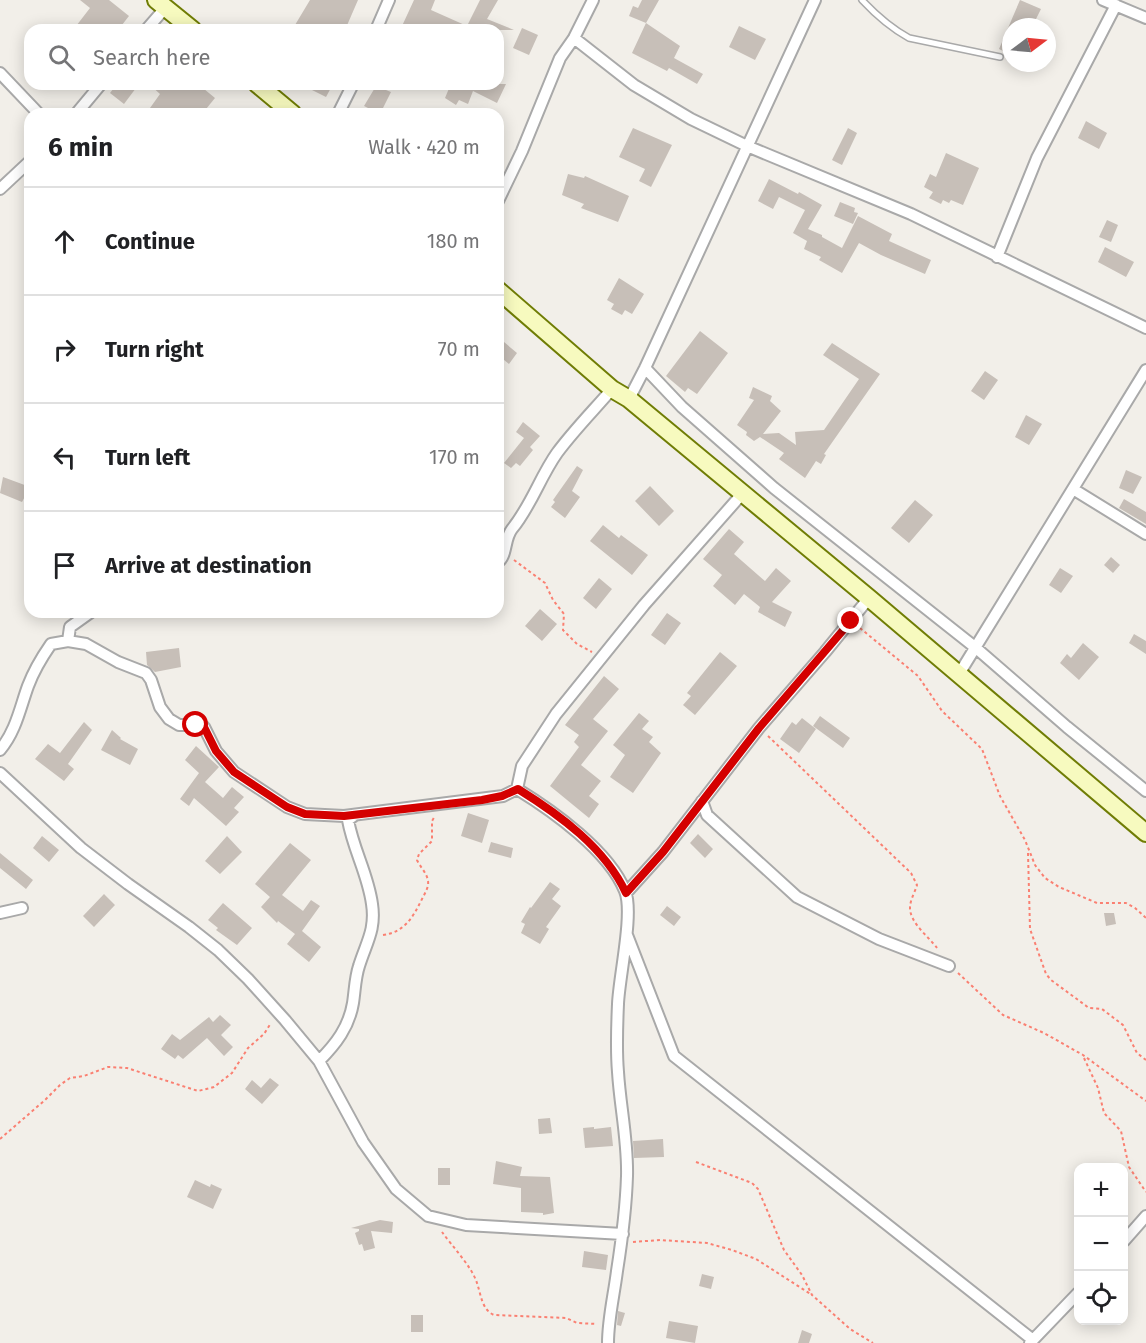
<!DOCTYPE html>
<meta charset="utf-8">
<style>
body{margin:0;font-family:"Fira Sans",sans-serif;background:#f6f6f6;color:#202124}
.controls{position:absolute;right:18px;bottom:18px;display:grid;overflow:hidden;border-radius:12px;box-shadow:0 3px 15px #0003}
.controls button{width:54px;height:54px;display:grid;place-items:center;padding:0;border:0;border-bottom:2px solid #e0e0e0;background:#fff;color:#202124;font:30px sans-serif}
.compass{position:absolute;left:1002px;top:18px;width:54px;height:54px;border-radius:50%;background:#fff;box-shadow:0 3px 15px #0003;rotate:74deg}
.stop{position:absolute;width:18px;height:18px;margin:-14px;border:4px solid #d40000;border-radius:50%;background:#fff}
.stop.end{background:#d40000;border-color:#fff;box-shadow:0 2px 6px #0008}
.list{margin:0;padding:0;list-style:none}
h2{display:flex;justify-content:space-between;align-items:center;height:78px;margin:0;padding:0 24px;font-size:26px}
h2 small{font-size:20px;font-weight:400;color:#757577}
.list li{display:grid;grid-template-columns:39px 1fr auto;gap:18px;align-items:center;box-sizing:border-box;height:108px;padding:0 24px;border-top:2px solid #e0e0e0}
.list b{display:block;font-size:22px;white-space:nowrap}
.list em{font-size:20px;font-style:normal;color:#757577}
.icon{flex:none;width:33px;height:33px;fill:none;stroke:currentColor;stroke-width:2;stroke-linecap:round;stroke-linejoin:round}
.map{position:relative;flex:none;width:1146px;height:1343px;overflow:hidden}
.search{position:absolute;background:#fff;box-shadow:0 3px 15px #0003;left:24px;top:24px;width:480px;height:66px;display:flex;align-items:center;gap:15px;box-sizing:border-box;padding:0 21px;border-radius:18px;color:#757577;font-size:22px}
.panel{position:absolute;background:#fff;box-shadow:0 3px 15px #0003;left:24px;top:108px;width:480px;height:510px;border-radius:18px}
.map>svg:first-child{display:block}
.building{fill:#c7bfb8}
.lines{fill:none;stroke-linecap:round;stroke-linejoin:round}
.lane-casing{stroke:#a9a9a9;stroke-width:8}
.street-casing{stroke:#a9a9a9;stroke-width:14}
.secondary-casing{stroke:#707d05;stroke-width:20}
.path{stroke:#fa8072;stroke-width:2;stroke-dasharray:3 3;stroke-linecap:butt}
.lane{stroke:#fff;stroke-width:5}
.street{stroke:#fff;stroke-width:10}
.secondary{stroke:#f7fabf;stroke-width:16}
.route{stroke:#d40000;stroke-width:8}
</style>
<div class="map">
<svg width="1146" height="1343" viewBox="0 0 1146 1343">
<rect width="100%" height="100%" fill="#f2efe9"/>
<path class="building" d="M80 0H109L129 16 118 30H73L90 8Z
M310 0H358L345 30H292Z
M414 0H435L431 10 467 26 480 0H498L487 19 514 30H412L402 26Z
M642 0H659L646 23 680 46 674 58 703 74 697 84 669 68 667 71 632 53 646 23 629 16 633 6 638 8Z
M1020 0 1041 9 1032 27H1011V55L999 49Z
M739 26 766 39 755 60 729 47Z
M522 28 538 35 529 55 513 48Z
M117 84H139L124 104 110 93Z
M149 84H198L215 98 202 114H158L150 108 160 94Z
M300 84H333L326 97Z
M459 84H506L497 103 473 91 468 104 459 100 456 105 445 98 450 86 457 89Z
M376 86 391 92 380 114 364 106Z
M1086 121 1107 133 1099 149 1078 138Z
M633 128 672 145 651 187 639 181 645 169 619 157Z
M848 128 857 133 842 165 832 160Z
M946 153 979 168 963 205 951 200 949 203 943 200 941 204 929 198 933 192 924 187 930 174 936 177Z
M568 174 584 178 585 176 629 196 618 222 581 208 584 204 562 195Z
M769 179 798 194 799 192 822 205 808 229 822 235V237L842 248 858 216 892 234 889 241 931 260 925 274 881 255 859 243 842 273 819 260 821 257 804 249 807 241 793 233 805 210 779 197 773 209 758 201Z
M840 202 855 208 854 212 858 213 853 224 834 216Z
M1107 220 1118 225 1111 242 1099 237Z
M1105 247 1134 262 1126 277 1098 262Z
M619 278 644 294 632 314 625 310 622 315 611 309 614 304 607 300Z
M700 331 728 353 697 394 688 388 685 392 666 376Z
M498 337 517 353 509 364 498 355Z
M832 343 880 374 824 454 826 455 821 464 816 461 805 478 779 459 784 453 760 437 754 441 746 435 747 432 737 425 754 400 749 398 753 387 772 396 770 401 781 411 763 434 779 433 796 445 795 432 824 430 859 379 823 355Z
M985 371 998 380 984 400 971 391Z
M1026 415 1042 424 1029 445 1015 437Z
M523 422 540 436 530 447 533 450 520 466 516 463 511 468 504 463 524 438 516 432Z
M577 466 583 470 572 491 580 497 565 518 551 507 555 502 553 500Z
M1126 470 1142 477 1133 494 1119 488Z
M3 477 30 487 22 502 0 493Z
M650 486 674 511 659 526 635 501Z
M1124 499 1146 512V524L1119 508Z
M915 500 933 515 909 543 891 528Z
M603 525 619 538 621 535 648 555 632 575 590 541Z
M729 529 744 542 734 554 765 581 776 568 791 581 772 602 792 612 785 627 758 612 760 607 744 594 735 605 713 586 722 575 703 559Z
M1111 557 1120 565 1113 573 1104 565Z
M1060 568 1073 576 1061 593 1049 585Z
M599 578 612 589 596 609 583 598Z
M540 609 557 624 542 641 525 626Z
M667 613 681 623 665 645 651 635Z
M1134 634 1146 641V654L1129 643Z
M1083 643 1099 657 1079 680 1060 663 1067 654 1071 658Z
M179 648 181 667 155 672 147 665 146 652Z
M720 652 737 666 695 715 683 705 691 696 687 693Z
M604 676 619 689 593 719 608 731 581 765 601 781 589 796 599 804 589 818 550 786 579 747 574 742 579 735 565 725Z
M639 713 649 721 642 729 653 737 649 742 661 753 633 793 610 777 625 755 613 745Z
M820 716 850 738 843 748 813 726Z
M802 718 816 729 799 753 780 739 792 722 796 725Z
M84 722 92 730 68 764 74 769 64 781 35 759 48 744 60 753Z
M112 730 121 738 120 739 138 749 130 765 101 750Z
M196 746 219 767 205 782 223 798 232 787 244 797 234 808 239 812 226 826 194 798 189 806 180 799 199 773 185 760Z
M468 813 489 820 482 843 461 836Z
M698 834 713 849 705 858 690 843Z
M42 836 59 850 49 862 33 848Z
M227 836 242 852 220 874 205 861Z
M491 842 513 848 511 858 488 852Z
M290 843 311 860 282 895 303 911 311 900 320 906 302 931 321 947 309 962 287 944 295 934 278 921 277 923 261 907 270 897 255 884Z
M0 853 33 880 26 889 0 868Z
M550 882 560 889 552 899 561 906 546 927 549 929 540 944 521 933 525 924 521 922 530 907 531 908Z
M104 894 115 905 94 927 83 916Z
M223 903 252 928 237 945 216 930 218 928 208 920Z
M667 906 681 917 674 926 660 915Z
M1104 913H1114L1116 924 1106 926Z
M220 1015 231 1025 221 1035 233 1047 224 1056 207 1038 183 1059 178 1055 175 1059 161 1049 172 1034 180 1040 209 1017 213 1022Z
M270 1078 279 1085 262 1104 245 1089 252 1080 261 1088Z
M550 1118 552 1133 539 1134 538 1119Z
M594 1127V1129L611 1127 613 1146 585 1148 583 1128Z
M663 1139 664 1157 634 1158 633 1141Z
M496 1161 522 1167 520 1176 550 1177 554 1213 543 1215V1213L521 1212V1188L493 1184Z
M438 1168H450V1185H438Z
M195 1180 210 1187 211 1184 222 1189 213 1209 187 1197Z
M380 1220 393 1222 392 1233 371 1231 375 1248 364 1251 362 1244 359 1245 355 1233 359 1231V1229L351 1228Z
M584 1251 608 1255 606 1270 582 1267Z
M702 1274 714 1277 711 1289 699 1286Z
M618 1311 625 1313 621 1326 617 1325Z
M411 1315H423V1332H411Z
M669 1321 698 1326 695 1343 666 1338Z
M802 1330 812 1334 809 1343H798Z"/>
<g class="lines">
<defs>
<path id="lane" d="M862 0C876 15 891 28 909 38L1000 57"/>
<path id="street" d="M1103 0 1146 18
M146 30 166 7
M376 30 389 0
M574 38 634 85 691 119 747 146 911 214 1146 328
M0 73 39 114
M76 114 101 84
M338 114 353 84
M0 189 30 161
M498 201 522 151 560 58 574 38 593 0
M997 257 1037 158 1116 5
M645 368 682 407 774 488 976 648 1067 727 1146 791
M629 399 645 368 815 0
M1073 489 1146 534
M498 562C507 556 504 539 512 529 531 506 540 477 557 453 574 430 594 410 612 389
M68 641 86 644 118 662 146 673 151 680 160 707 169 719 179 725H196L204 727 216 751 234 772 287 807 305 814 344 816 503 796 517 789 522 766 556 714 644 605 742 494
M959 674 1146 370
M0 750C16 731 20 708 28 686 34 670 42 657 51 644L68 641 70 627 91 612
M0 773 81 848 128 884 189 927 218 950 248 979 285 1020 319 1061 363 1142 396 1189 428 1216 466 1225 623 1234
M517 789C553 811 609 851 625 891 634 913 619 977 618 1004 617 1026 616 1049 618 1072 620 1106 628 1141 627 1176 626 1208 622 1239 617 1271 614 1295 608 1319 608 1343
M702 801 707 815 797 897 879 939 949 966
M626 893 663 852 759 728 825 652 869 598
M0 913 22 908
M627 935 674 1056 1033 1340
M319 1061C336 1044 349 1027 353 1003 355 990 355 978 359 966 366 943 376 930 372 904 368 874 353 849 348 820L355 815
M1124 1241 1146 1216
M1030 1343 1078 1293"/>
<path id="secondary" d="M156 0 193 30
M257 84 293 114
M498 290 612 389 629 399 869 598 1146 833"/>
</defs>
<use href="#lane" class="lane-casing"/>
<use href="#street" class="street-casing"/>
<use href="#secondary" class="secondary-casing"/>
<path class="path" d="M514 560 545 583 553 600 564 614 563 630 577 644 592 652
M860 628 918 676 942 711 982 749 1000 796 1025 840 1035 865 1045 878 1059 887 1097 903H1126L1135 908 1146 918
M768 736 911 873 917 885C915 892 910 900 910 908 910 923 929 937 937 948
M1028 853 1030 929 1046 974 1051 980 1089 1008 1102 1009 1123 1025 1137 1053 1146 1060
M383 935C405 932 413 917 422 899 425 893 429 887 428 881 427 873 420 867 417 860L419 854 432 841V821L435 816
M958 973 1003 1015 1044 1033 1083 1055 1146 1101
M1084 1058 1098 1088 1104 1113 1121 1131 1129 1167 1146 1192
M0 1139 45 1100 60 1085 70 1078 84 1076 108 1067 127 1068 198 1091 214 1087 232 1073 248 1048 264 1034 271 1023
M696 1162 752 1183 758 1189 784 1250 802 1275 812 1295 850 1329 873 1343
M442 1232C452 1246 472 1267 477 1283 481 1295 482 1310 494 1315L566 1318 577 1323 597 1324
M633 1242 660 1240 707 1243 732 1250 756 1259 812 1295"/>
<use href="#lane" class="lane"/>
<use href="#street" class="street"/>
<use href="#secondary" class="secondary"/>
</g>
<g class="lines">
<path class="route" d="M196 725 204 727 216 751 234 772 287 807 305 814 344 816 482 800 502 796 518 789C560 815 605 848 626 893L663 852 759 728 851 621"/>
</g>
</svg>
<div class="controls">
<button>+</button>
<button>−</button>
<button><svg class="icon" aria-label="locate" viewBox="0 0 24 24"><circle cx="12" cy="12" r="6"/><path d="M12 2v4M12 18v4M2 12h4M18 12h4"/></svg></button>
</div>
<svg class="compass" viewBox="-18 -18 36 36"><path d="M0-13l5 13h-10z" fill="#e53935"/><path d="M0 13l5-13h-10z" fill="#757577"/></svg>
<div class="stop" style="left:196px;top:725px"></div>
<div class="stop end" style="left:851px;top:621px"></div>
<div class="search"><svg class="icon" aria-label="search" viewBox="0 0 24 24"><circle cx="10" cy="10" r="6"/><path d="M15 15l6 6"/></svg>Search here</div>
<section class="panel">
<h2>6 min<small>Walk · 420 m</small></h2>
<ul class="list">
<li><svg class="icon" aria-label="ahead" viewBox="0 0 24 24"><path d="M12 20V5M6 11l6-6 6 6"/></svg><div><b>Continue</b></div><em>180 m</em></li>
<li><svg class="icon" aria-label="right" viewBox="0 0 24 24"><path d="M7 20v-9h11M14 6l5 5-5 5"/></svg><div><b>Turn right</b></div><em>70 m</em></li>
<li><svg class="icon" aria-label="left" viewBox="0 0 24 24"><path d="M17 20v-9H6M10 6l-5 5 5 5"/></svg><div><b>Turn left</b></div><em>170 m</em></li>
<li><svg class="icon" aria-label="arrive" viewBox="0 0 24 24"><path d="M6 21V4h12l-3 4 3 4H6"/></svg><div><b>Arrive at destination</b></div></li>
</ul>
</section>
</div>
